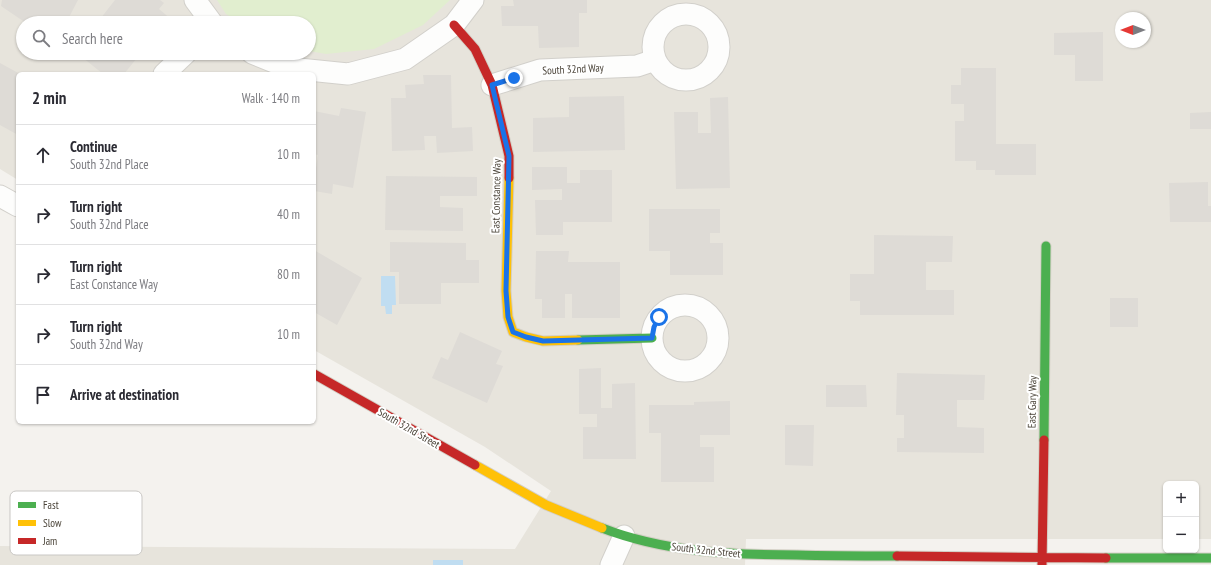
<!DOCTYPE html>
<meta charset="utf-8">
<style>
body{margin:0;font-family:"PT Sans Narrow",sans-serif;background:#f2f2f3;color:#2b2b33}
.controls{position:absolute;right:12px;bottom:12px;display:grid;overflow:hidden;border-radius:6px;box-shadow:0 1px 3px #0004}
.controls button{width:36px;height:36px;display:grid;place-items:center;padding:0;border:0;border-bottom:1px solid #e1e1e2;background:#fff;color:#2b2b33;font:20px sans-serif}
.compass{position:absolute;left:1115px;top:12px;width:36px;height:36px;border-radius:50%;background:#fff;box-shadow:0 1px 3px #0004;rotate:270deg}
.stop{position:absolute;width:12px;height:12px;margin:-9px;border:3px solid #1a73e8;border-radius:50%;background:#fff}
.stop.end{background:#1a73e8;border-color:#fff;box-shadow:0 1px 4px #0008}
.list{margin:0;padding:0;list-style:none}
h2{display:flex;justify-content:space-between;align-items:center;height:52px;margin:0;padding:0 16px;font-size:17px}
h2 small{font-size:13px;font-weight:400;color:#7c7c81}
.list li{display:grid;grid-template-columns:26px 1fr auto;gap:12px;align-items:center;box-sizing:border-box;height:60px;padding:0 16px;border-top:1px solid #e1e1e2}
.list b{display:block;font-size:15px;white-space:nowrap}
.list p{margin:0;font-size:13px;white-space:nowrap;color:#7c7c81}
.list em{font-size:13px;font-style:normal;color:#7c7c81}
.icon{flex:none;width:22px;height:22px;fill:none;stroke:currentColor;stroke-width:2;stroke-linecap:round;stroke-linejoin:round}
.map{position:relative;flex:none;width:1211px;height:565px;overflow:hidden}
.search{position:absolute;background:#fff;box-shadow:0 1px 3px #0004;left:16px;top:16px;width:300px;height:44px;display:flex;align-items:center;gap:10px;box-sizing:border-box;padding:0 14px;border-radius:22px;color:#7c7c81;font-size:15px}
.panel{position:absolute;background:#fff;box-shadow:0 1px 3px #0004;left:16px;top:72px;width:300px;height:352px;border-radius:6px}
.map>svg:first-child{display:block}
.residential{fill:#e7e4dc;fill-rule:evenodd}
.green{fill:#e1eecf}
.water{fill:#c0ddf1}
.building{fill:#dedbd6}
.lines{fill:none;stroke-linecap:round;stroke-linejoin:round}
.street-casing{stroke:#d2d0cb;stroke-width:23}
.fast-casing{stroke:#d3cfc5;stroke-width:11}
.slow-casing{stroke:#d3cfc5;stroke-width:11}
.jam-casing{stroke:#d3cfc5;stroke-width:11}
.street{stroke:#fdfdfc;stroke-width:21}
.fast{stroke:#4caf50;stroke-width:9}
.slow{stroke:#ffc107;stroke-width:9}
.jam{stroke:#c62828;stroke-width:9}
.route{stroke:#1a73e8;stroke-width:5}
.labels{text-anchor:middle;stroke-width:4;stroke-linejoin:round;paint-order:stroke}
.street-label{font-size:11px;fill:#4b4439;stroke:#fff}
.key{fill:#fff;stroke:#c9c7c4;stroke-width:1}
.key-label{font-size:11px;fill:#4b4439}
</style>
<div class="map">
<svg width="1211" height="565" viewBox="0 0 1211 565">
<rect width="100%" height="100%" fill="#f4f2ee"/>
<path class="residential" d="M0 0H1211V539H1196V484H1166V539H746L745 565H0V546L515 549 551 491 485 447 314 350V74H18V180L0 169ZM1121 18H1145V42H1121ZM23 23H309V53H23Z"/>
<path class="green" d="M217 0H450L423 25 374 49 326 54 309 51V23H241L226 14Z"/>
<path class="water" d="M381 276H395L396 305H392V314H386L385 306H381Z
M433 560H463V565H433Z"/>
<path class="building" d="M2 0H78L66 23H26L1 6Z
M115 0H160L164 3 159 9 172 20 169 23H140L138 21 137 23H97Z
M513 0H587V13H579V47L539 48 538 26H502L501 6H514Z
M1103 32V81H1075V55H1054V33Z
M77 53H141L124 74H103Z
M0 63 20 74H18V135L0 125Z
M961 68H996V144H1036V175H995V170H976V161H955V121H964V104H951V85H961Z
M423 75H451L452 128 472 127 473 151 437 153 436 136H424L425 150 392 151 391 98H406L405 85 424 84Z
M624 96 625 150 533 152V118L569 117V97Z
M728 97 730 188 676 189 674 112H698V133H711L710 98Z
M341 108 366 112 353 188 333 184 332 194 314 191V168H316L318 155 314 154V111L339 116Z
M1211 112V129H1190V113Z
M532 167H567V183H580V170H612V222H563V235H536L535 200H562V189L532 190Z
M386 176 477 177V196H440V207L463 208V231L385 230Z
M1208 182V206H1211V222H1170L1169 183Z
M649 209H720V233H710V243H723V275H670V251H649Z
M874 235 953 236 952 262H926V290H954V315H860V301H850V274H874Z
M390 242 466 243V260H479V283H441V304H399V272H390Z
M314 250 362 278 337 325 314 312Z
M536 251H569L568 262H620V318H572V294H565V318H542V299H535Z
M1110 298H1138V327H1110Z
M460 332 502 351 496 364 503 366 487 403 432 378 441 357 448 360Z
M601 368V408H612V384L635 383 636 459H583V427H597V414H579V369Z
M897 373 985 375 984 400H957V427L984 428V453L897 452V438H904V415H896Z
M826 385H866L867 407H826Z
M730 401V435H700V447H714V482H661V433H649V405H694V402Z
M785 425H814L813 466 785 465Z"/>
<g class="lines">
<defs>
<path id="street" d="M195 0 212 23
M653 47a33 33 0 1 1 66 0a33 33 0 1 1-66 0Z
M252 53 289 68 348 74 405 59 454 25 473 0
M164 74 186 53
M492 85 540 70 637 66 655 60
M0 196 18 206
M652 338a33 33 0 1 1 66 0a33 33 0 1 1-66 0Z
M611 565 624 536"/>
<path id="fast" d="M578 340 652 338
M1044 440 1046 246
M602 528C664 552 731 555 797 555 830 556 863 556 897 556
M1106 558H1211"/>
<path id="slow" d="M509 178 506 291 508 317 513 332 526 337 543 341 578 340
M475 465 546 505 602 528"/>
<path id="jam" d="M454 25 475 49 492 85 509 156V178
M314 374 475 465
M897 556 1106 558
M1042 565 1044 440"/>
</defs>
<use href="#street" class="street-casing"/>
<use href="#fast" class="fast-casing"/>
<use href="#slow" class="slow-casing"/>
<use href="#jam" class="jam-casing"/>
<use href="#street" class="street"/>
<use href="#fast" class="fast"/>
<use href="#slow" class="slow"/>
<use href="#jam" class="jam"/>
</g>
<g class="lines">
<path class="route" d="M514 78 492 85 509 156 506 291 508 317 513 332 526 337 543 341 652 338 654 327 659 317"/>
</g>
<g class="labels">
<g class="street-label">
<text transform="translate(573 69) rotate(-3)" y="4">South 32nd Way</text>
<text transform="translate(496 196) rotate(-89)" y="4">East Constance Way</text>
<text transform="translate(1032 402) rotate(-89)" y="4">East Gary Way</text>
<text transform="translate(409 428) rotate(30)" y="4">South 32nd Street</text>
<text transform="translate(706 550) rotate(6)" y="4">South 32nd Street</text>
</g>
</g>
<rect x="10" y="491" width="132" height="64" rx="6" class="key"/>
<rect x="18" y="502" width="18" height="6" fill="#4caf50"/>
<rect x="18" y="520" width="18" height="6" fill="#ffc107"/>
<rect x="18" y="538" width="18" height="6" fill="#c62828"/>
<g class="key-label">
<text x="43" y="509">Fast</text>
<text x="43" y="527">Slow</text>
<text x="43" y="545">Jam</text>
</g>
</svg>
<div class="controls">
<button>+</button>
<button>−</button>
</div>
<svg class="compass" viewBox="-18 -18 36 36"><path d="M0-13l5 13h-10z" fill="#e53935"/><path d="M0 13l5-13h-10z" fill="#7c7c81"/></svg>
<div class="stop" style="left:659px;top:317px"></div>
<div class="stop end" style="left:514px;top:78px"></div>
<div class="search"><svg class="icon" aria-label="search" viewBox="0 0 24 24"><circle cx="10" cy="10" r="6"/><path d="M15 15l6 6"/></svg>Search here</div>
<section class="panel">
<h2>2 min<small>Walk · 140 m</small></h2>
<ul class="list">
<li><svg class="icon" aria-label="ahead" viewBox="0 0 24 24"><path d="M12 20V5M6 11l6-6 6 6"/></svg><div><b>Continue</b><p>South 32nd Place</p></div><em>10 m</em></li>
<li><svg class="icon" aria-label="right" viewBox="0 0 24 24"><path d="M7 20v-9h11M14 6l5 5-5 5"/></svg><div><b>Turn right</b><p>South 32nd Place</p></div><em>40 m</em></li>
<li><svg class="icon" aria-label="right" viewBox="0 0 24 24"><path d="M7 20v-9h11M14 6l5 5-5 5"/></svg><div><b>Turn right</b><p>East Constance Way</p></div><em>80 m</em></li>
<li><svg class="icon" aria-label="right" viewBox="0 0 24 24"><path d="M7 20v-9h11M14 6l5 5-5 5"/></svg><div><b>Turn right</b><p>South 32nd Way</p></div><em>10 m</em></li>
<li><svg class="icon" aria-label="arrive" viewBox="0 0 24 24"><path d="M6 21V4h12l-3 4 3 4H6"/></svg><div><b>Arrive at destination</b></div></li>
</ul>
</section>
</div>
